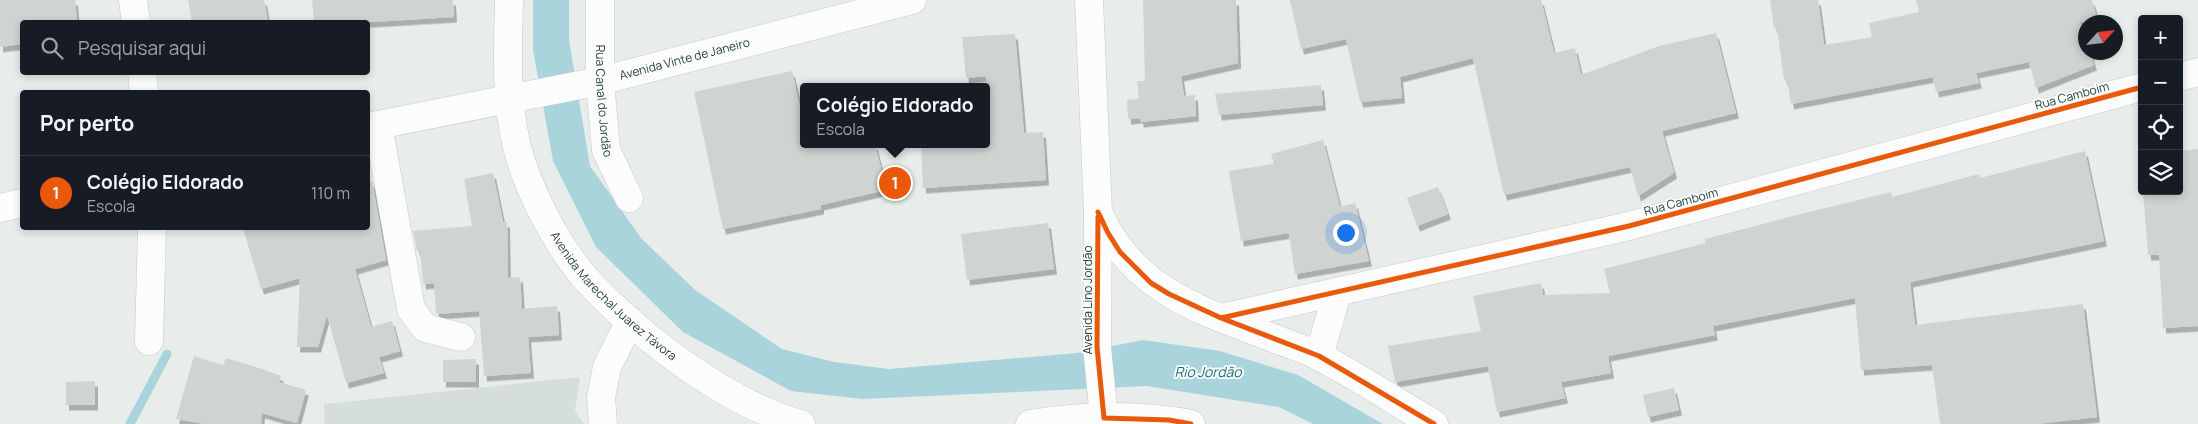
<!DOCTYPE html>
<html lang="pt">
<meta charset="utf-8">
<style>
body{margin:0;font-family:Manrope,sans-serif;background:#20242c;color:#f1f3f6}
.controls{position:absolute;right:15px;top:15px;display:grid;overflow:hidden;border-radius:5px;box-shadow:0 2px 8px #0003}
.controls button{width:45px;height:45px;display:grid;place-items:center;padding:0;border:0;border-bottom:1px solid #363941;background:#171b24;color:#f1f3f6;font:25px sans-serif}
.compass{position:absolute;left:2078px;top:15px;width:45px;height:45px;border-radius:50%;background:#171b24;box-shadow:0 2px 8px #0003;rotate:63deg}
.you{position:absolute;left:1345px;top:232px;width:18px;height:18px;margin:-12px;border:4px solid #fff;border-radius:50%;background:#1a73e8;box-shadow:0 0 0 8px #1a73e833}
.badge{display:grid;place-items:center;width:32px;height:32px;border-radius:50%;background:#ea580c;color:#fff;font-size:16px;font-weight:700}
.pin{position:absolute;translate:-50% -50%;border:2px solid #fff;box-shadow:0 1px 5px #0006}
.popup{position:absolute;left:800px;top:83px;width:190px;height:65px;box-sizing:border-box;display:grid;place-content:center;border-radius:5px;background:#171b24;filter:drop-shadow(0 1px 4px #0005);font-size:16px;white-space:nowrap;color:#9ea1a6}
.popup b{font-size:19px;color:#f1f3f6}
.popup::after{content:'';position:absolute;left:50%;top:100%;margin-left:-10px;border:10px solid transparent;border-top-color:#171b24}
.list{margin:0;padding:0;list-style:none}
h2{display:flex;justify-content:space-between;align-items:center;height:65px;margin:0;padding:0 20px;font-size:21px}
h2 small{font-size:16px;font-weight:400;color:#9ea1a6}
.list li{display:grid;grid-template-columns:32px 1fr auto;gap:15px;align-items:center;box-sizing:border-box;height:75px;padding:0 20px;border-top:1px solid #363941}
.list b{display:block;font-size:19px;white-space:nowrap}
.list p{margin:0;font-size:16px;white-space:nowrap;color:#9ea1a6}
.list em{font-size:16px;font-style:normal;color:#9ea1a6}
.icon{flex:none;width:28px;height:28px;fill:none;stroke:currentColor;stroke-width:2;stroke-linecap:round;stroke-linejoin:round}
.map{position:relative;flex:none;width:2198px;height:424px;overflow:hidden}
.search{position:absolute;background:#171b24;box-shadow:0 2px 8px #0003;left:20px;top:20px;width:350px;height:55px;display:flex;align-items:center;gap:12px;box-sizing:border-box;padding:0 18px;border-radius:5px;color:#9ea1a6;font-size:19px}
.panel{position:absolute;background:#171b24;box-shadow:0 2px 8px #0003;left:20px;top:90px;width:350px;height:140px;border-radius:5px}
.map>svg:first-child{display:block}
.built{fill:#d6dedb}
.water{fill:#a9d4db}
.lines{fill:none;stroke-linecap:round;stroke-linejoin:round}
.stream{stroke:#a9d4db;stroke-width:9}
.building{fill:#cfd4d2;filter:url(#shadow)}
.street-casing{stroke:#c5cac8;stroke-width:29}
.secondary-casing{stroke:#c3cbc8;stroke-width:29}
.street{stroke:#fcfcfc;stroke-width:28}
.secondary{stroke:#fcfcfc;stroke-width:28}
.cycleway-casing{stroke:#f7fbf9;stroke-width:8}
.cycleway{stroke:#e8590c;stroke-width:5}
.labels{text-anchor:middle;stroke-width:4;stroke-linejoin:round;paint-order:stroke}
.street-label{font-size:12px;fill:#24423a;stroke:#f7fbf9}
.water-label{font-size:14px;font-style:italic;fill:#1c6f80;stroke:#f7fbf9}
</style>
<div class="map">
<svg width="2198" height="424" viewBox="0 0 2198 424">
<defs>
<filter id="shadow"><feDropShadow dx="3" dy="5.5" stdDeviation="0" flood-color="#0004"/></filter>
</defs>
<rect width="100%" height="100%" fill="#e8edeb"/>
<path class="built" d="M580 377 575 411 584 424H325L324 404Z"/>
<path class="water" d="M533 0H569V40L590 166 641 238 695 290 782 349 834 362 889 369 1077 353 1143 340 1220 351 1298 375 1383 424H1313L1279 407 1147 386 862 399 791 391 683 332 596 247 553 161 533 50Z"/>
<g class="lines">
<path class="stream" d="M130 424 167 354"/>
</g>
<path class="building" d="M0 0H75L77 22H22V44L0 47Z
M188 0H264L268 22H192Z
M312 0H453L454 17 371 22H314Z
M1143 0H1236L1238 63 1181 76 1184 96 1195 95 1196 116 1141 122 1140 118 1128 119 1127 100 1139 99 1137 81H1145Z
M1290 0H1541L1554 53 1575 48 1581 75 1659 46 1716 33 1736 113 1662 131 1674 173 1638 196 1630 167 1504 195 1473 58 1400 77 1402 98 1360 102 1346 39 1301 49Z
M1770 0H1818L1824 45 1872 37 1869 23 1919 12 1916 0H2092L2098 22H2080L2086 39V52H2090L2094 65 2036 88 2029 62 1976 73 1979 83 1936 92 1933 77 1791 104 1787 79 1784 80 1777 28H1774Z
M1015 34 1024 133 1043 132 1046 180 923 188 921 144H986V76L966 78 962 37Z
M792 71 804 125V144H875L886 190 821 205V209L723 229 694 92Z
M1321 85 1323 105 1219 115 1215 94Z
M1323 140 1340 207 1355 203 1369 261 1295 274 1289 233 1241 241 1229 171 1274 164 1271 154Z
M2198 149V326L2163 328 2159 255H2148L2143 191H2179V151Z
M2085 151 2104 241 1910 282 1915 325 2083 304 2097 417 2037 424H1940L1932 365 1861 370 1855 298 1713 326 1715 335 1608 356 1611 373 1561 382 1565 398 1497 412 1488 366 1395 382 1388 346 1481 331 1473 296 1541 283 1543 295 1610 293 1604 269 1706 243 1705 239 1797 215 1891 192 1892 197 1979 174 1980 178Z
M493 173 503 222H507L508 278 520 277 522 309 557 306 559 335 528 337 531 373 484 376 479 311 436 314 434 283 423 284 420 250 417 251 413 231 472 226 464 179Z
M372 181 386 260 355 269 371 327 392 321 400 351 379 357 384 373 346 383 327 315 318 347H297L300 278 261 289 243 228H368V182Z
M1438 187 1448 214 1417 226 1407 198Z
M1048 223 1054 269 967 280 961 234Z
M194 356 223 365 226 358 259 368 281 376 279 382 306 390 297 423 262 413 261 424H205L176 419Z
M476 359V382H443V360Z
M95 381V405H66V382Z
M1674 388 1679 410 1648 417 1643 395Z"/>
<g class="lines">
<defs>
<g id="street">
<path d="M133 0 136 22"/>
<path id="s1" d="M600 0V81L606 150 629 198"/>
<path d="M142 72 144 92"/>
<path d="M2179 77 2198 72"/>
<path d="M378 125 411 309 425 328 461 337"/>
<path d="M1221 318 1629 226 2142 87"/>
<path d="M149 341 152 228"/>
<path d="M1319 356 1337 294"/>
<path d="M603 424 601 397 607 367 630 321"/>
</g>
<g id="secondary">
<path id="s2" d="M509 0C508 50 505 97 517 147 528 190 557 246 587 280 639 336 727 404 801 424"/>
<path d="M1089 0 1098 212 1097 347 1104 418"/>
<path id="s3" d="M368 127 600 81 912 0"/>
<path d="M0 208 22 203"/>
<path d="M1100 216C1136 294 1206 312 1281 341 1294 346 1308 350 1320 357 1359 377 1396 402 1434 424"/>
<path d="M1030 424C1082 416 1139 414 1191 424"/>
</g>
</defs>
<use href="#street" class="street-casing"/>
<use href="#secondary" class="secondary-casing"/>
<use href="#street" class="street"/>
<use href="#secondary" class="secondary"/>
<defs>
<path id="cycleway" d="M1098 212 1108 233 1120 252 1151 283 1169 294 1221 318 1319 356 1434 424
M1098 217 1097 347 1104 418 1169 420 1191 424
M1221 318 1629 226 2142 87"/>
</defs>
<use href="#cycleway" class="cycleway-casing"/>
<use href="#cycleway" class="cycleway"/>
</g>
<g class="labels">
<g class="street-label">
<text dy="4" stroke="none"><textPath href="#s3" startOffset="324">Avenida Vinte de Janeiro</textPath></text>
<text transform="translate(2072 96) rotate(-15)" y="4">Rua Camboim</text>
<text dy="4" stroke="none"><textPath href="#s1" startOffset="101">Rua Canal do Jordão</textPath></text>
<text transform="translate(1681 202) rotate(-15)" y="4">Rua Camboim</text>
<text dy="4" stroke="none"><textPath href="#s2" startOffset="329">Avenida Marechal Juarez Távora</textPath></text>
<text transform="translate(1088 300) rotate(-90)" y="4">Avenida Lino Jordão</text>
</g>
<g class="water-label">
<text x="1208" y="377">Rio Jordão</text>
</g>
</g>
</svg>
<div class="controls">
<button>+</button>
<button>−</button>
<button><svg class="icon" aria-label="locate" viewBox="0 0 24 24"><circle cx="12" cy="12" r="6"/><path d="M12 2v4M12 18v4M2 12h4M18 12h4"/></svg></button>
<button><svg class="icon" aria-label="layers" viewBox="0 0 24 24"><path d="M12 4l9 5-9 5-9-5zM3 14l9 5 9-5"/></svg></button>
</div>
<svg class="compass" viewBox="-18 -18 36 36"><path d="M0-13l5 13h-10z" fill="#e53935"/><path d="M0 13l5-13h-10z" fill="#9ea1a6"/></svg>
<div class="you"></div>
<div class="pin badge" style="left:895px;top:183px">1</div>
<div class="popup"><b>Colégio Eldorado</b>Escola</div>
<div class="search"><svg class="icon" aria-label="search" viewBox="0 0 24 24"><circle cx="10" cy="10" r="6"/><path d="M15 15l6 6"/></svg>Pesquisar aqui</div>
<section class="panel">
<h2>Por perto<small></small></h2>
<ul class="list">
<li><span class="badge">1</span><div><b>Colégio Eldorado</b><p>Escola</p></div><em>110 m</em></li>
</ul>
</section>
</div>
